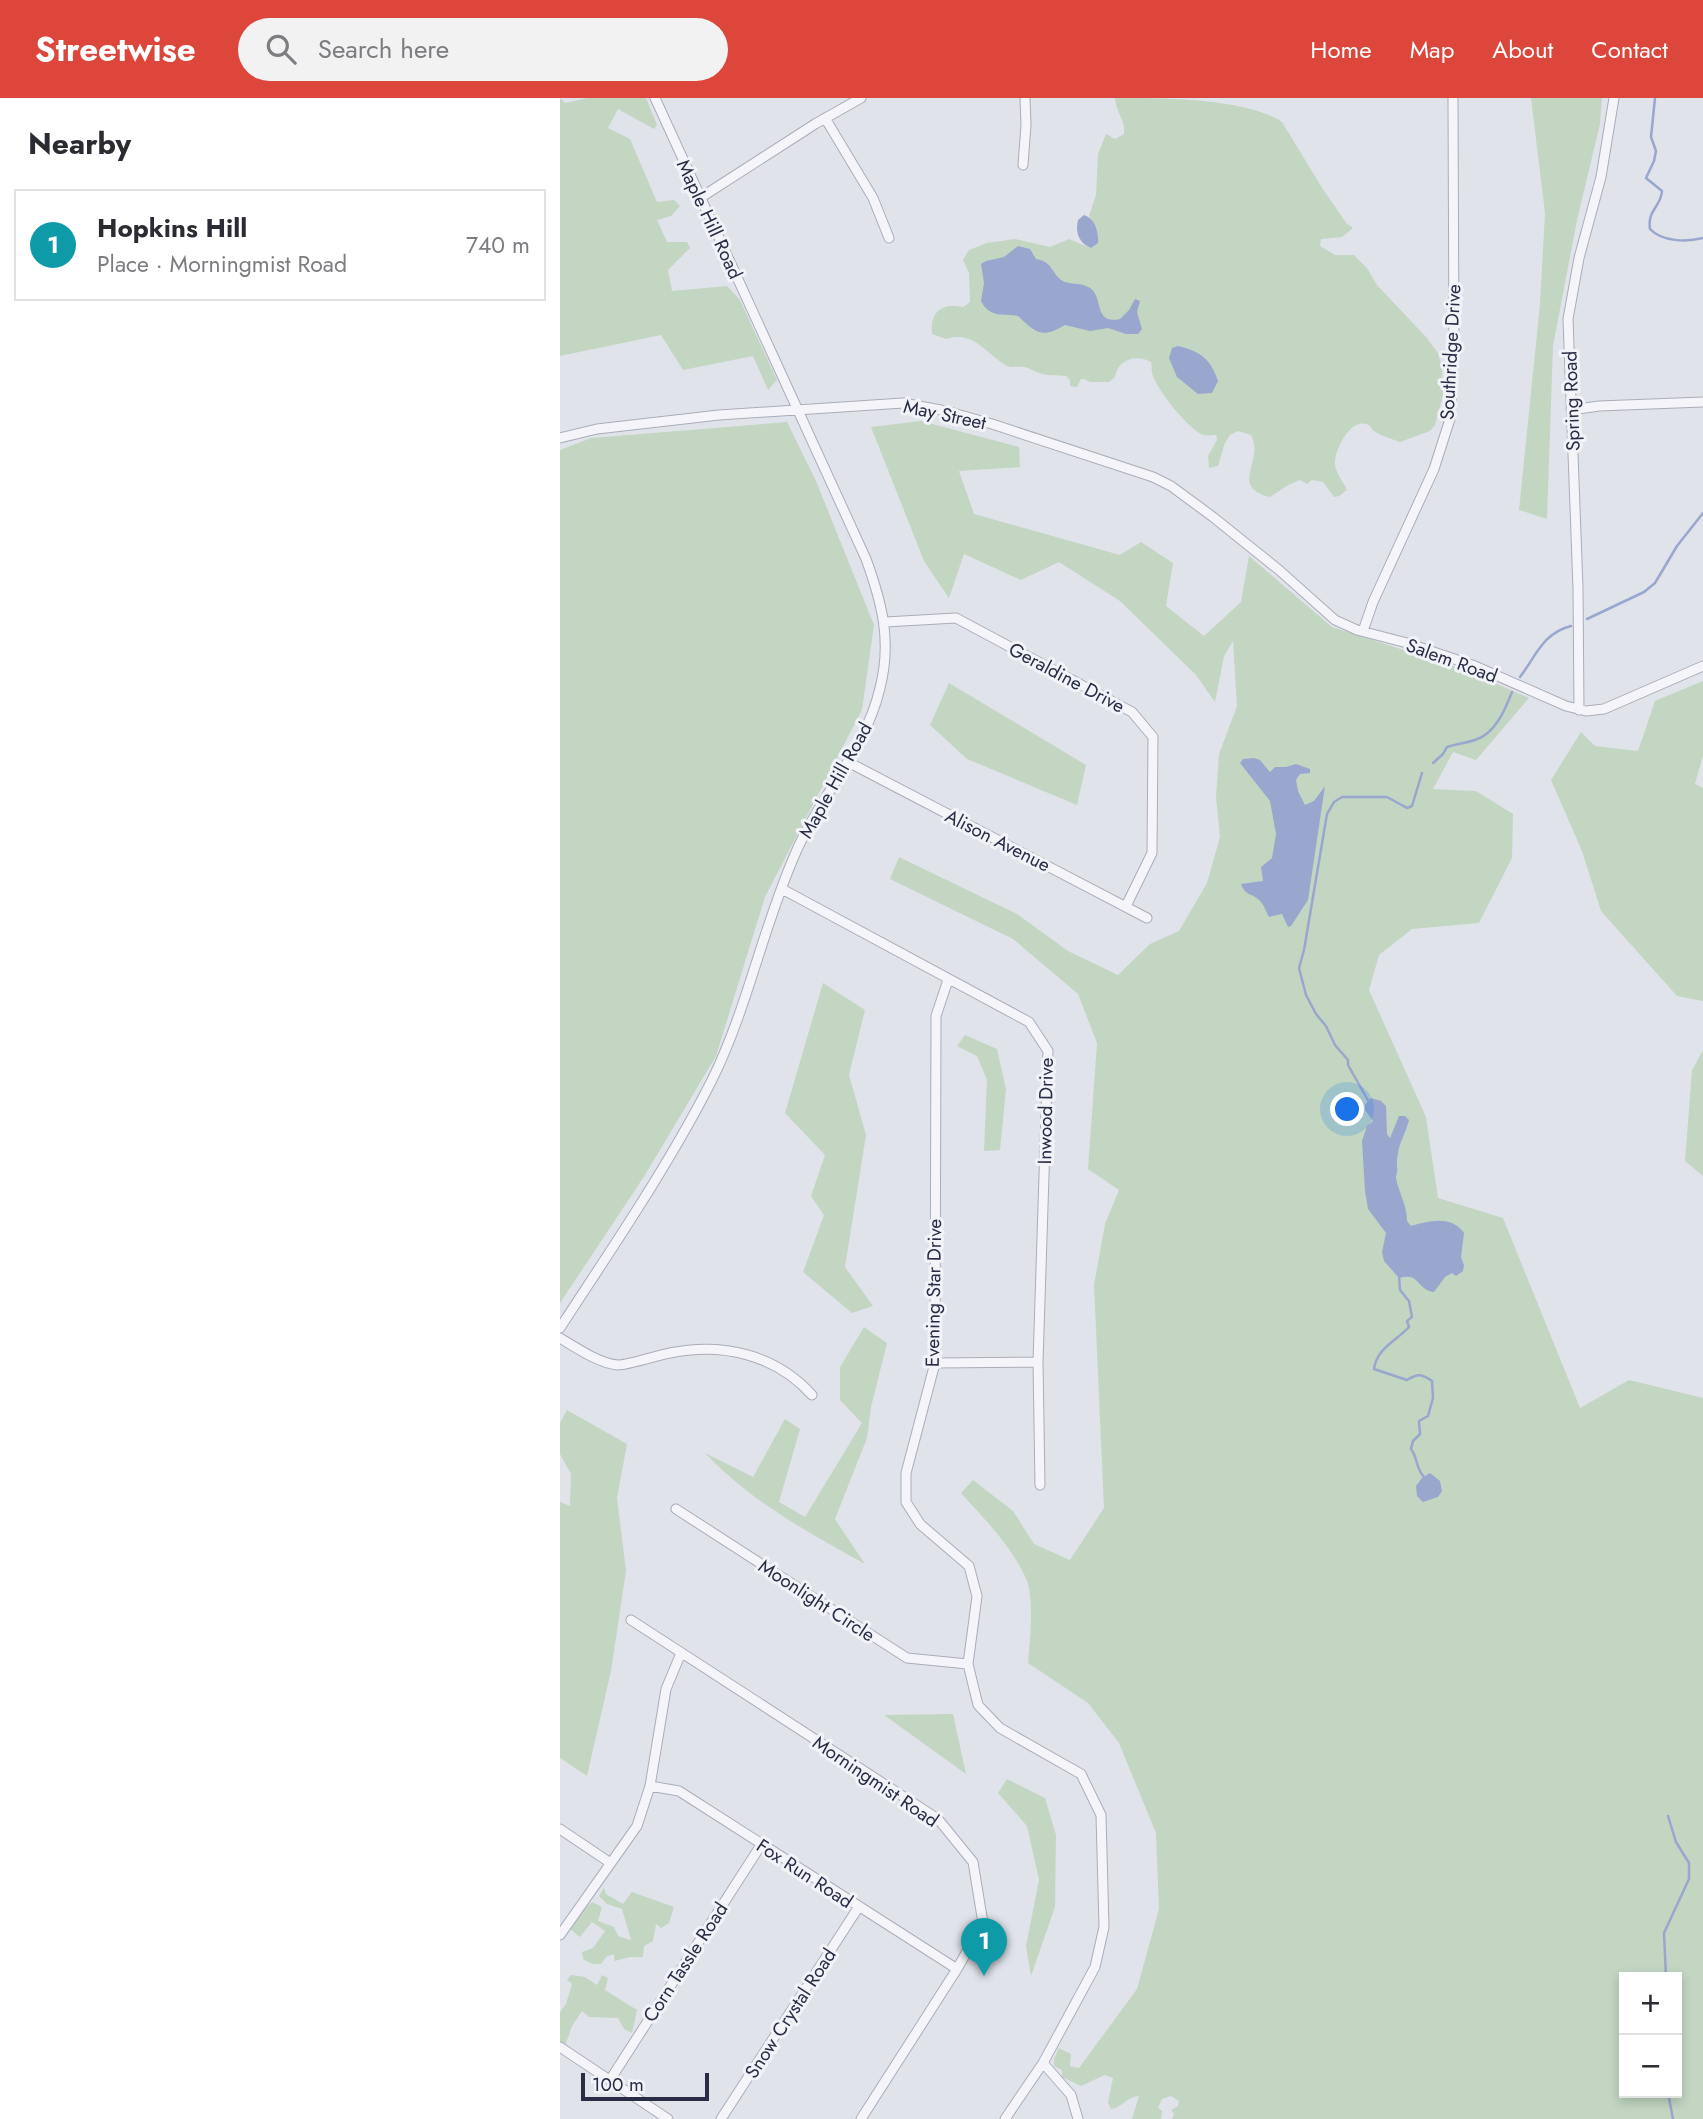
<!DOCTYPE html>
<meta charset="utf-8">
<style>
body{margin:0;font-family:Jost,sans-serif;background:#f2f2f3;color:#2b2b33}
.controls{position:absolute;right:21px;bottom:21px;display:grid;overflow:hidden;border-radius:0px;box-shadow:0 4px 10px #0003}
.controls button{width:63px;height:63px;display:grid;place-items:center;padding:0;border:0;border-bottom:2px solid #e1e1e2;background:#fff;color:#2b2b33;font:35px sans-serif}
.scale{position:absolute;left:21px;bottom:18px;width:128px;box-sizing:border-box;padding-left:7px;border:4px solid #282c45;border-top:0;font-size:19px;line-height:24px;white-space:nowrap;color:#282c45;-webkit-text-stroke:5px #f1f3f8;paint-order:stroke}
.you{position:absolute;left:788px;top:1012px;width:24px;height:24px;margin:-18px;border:5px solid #fff;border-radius:50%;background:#1a73e8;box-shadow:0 0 0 10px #1a73e833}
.badge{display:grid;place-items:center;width:46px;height:46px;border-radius:50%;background:#dc463b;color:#fff;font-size:23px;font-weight:700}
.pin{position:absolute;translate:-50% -58px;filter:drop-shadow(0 2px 4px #0008)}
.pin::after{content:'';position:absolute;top:37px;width:24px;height:21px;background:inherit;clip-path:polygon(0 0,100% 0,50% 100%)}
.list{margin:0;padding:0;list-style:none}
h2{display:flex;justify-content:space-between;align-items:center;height:91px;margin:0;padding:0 28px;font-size:30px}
h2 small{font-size:23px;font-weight:400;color:#7c7c81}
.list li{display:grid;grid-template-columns:46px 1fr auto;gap:21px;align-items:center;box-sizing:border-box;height:112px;margin:0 14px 14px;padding:0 14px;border:2px solid #e1e1e2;border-radius:0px}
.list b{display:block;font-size:26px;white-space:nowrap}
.list p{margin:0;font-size:23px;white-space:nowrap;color:#7c7c81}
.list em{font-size:23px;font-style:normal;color:#7c7c81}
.icon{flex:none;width:38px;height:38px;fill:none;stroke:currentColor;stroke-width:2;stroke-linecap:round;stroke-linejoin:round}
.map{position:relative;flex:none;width:1143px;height:2021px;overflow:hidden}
header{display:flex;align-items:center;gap:42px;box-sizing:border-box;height:98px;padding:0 35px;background:#dc463b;color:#fff}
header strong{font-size:33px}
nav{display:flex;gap:38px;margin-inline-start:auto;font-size:24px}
.search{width:490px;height:63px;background:#f2f2f3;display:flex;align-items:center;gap:18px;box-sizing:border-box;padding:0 24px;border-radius:38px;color:#7c7c81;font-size:26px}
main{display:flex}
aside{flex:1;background:#fff}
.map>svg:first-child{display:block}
.green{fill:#c2d6c2;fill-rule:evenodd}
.water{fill:#99a7cf}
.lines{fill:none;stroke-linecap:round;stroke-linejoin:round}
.stream{stroke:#99a7cf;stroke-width:2.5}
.minor-casing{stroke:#aaacb9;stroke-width:11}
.minor{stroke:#f5f5f9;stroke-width:9}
.labels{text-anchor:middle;stroke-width:6;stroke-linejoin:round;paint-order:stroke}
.street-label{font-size:19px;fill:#282c45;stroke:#f1f3f8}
</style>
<header>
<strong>Streetwise</strong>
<div class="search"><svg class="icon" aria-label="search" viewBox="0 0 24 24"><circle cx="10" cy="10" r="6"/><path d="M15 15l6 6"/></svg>Search here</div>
<nav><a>Home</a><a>Map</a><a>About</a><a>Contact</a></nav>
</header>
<main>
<aside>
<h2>Nearby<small></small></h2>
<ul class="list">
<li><span class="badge" style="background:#0f9aa8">1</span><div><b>Hopkins Hill</b><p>Place · Morningmist Road</p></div><em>740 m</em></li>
</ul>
</aside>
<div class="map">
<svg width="1143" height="2021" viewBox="0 0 1143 2021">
<rect width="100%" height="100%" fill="#e1e3eb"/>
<path class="green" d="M0 0 5 5 27 0H86L97 27 94 31 58 11 48 30 70 41 97 104 114 102 120 108 111 118 97 122 107 144H127L130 150 108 172 112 193 167 188 180 202 217 282 208 292 193 258 123 272 101 237 0 258Z
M555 0C602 0 686 0 722 24L764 93 787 126 792 129V131L782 139 761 141 760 148 775 157H794L807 170 817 187 866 239 878 255 882 268 883 297 875 327 870 333 840 344C832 341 821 338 814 333 810 330 811 327 806 326 789 321 774 354 775 366 776 376 783 383 787 392L779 398 774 399 763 384 752 382 747 386 740 382 728 387 710 399C668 388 705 364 691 337L678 333 670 337 665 345 658 368 649 370 648 358 657 342 656 337C652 337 648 338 644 337 631 334 593 288 592 274 591 271 592 267 591 264 576 256 558 261 555 279L549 284H530L524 281H521L517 289 510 288V282L506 278C498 277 486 278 479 275 473 273 470 270 464 269 458 268 452 270 447 268 426 256 414 232 386 241L372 236C370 213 382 205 403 209L410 204 409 175 403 162 409 152 427 145 455 141 490 149 509 141 531 150 537 133 529 118 536 97 538 56 546 36 555 41 564 36C566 22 556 15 555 0Z
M971 0H1042L1040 26 1017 122 993 248 987 421 959 412 980 206 985 115Z
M361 323 459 349 460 369 399 373 414 416 560 457 581 444 613 465 606 508 644 538 681 504 689 458 772 529 900 570 969 600 916 662 893 654 873 691 916 693 953 716 952 760 919 825 852 831 819 857 809 892 866 1019 878 1100 943 1120 1020 1310 1069 1282 1143 1300V2021H612L614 2016 611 2012 618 2008 619 2003 611 1998 602 2001 598 2010 602 2013 601 2021H572L579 1998C566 1999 563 2009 551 2011L548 2005 553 1980 545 1977 521 1988 502 1979V1972L494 1968V1961L499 1950 511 1956 510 1968 519 1970 577 1891 599 1811 596 1735 559 1645 528 1605 468 1565C470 1544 474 1502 467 1483 453 1449 425 1422 401 1395L413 1382 453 1413 474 1446 510 1462 544 1410 534 1187 545 1126 559 1092 528 1071 537 945 518 896 453 841 330 781 339 759 457 816 508 853 558 877 590 846 619 833 647 785 660 739 656 699 659 656 677 608 673 543 664 558 655 604 636 577 560 503 499 464 461 482 404 456 389 500 364 463 311 329ZM1064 1879H1117V1995H1064Z
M227 324 256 383 314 527 302 612 205 799 156 958 85 1077 0 1205V352L31 340Z
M1143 583V657L1135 686 1143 690V903L1117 898 1041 813 1022 753 991 682 1021 634 1035 648 1078 653 1095 603Z
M389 585 526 667 517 707 407 661 370 627Z
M263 885 305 912 289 977 306 1037 285 1169 313 1208 292 1215 243 1174 264 1117 251 1098 265 1057 225 1015Z
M405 937 437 951 446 991 440 1052 424 1053 427 982 417 958 397 948Z
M1143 952V1078L1125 1063 1132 972Z
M304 1229 327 1245 311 1309 307 1340 275 1421 305 1466C246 1433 193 1405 145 1355L193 1379 225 1321 240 1331 219 1404 245 1419 302 1325 280 1302V1269Z
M7 1312 67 1346 57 1400 66 1473 51 1573 27 1678 0 1660V1404L10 1408 11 1376 0 1356V1325Z
M393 1616 406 1676 324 1617Z
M447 1681 485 1700 496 1737 495 1809 471 1878 466 1848 479 1782 467 1728 438 1695Z
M44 1790 46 1796 63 1806 72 1794 114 1809 109 1825 101 1830 96 1826 93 1843 84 1848 83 1859H71L54 1863V1856L46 1859 41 1866H32L23 1861 22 1854 33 1850 45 1833 32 1824 20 1839 10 1831 20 1815 32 1804 42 1809 38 1823 54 1829 58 1838 71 1842 62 1811 47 1806 39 1798Z
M11 1877 25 1879 37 1887 42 1877 48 1880 45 1892 77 1912 72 1935 64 1931 58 1920 29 1919 22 1913 12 1928 5 1948 0 1945V1914L6 1906 12 1886 7 1882Z"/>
<path class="water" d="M524 117C535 120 539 135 538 145L531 150C519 145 515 135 518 122Z
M458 148 470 151 476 161C495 164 491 178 505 184 513 187 521 184 530 190 544 199 533 227 560 221L569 212 575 201 580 203 577 214 582 231 578 236H566L548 230 530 233 505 227C482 241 476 235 458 218 444 215 430 221 421 203L424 185 421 166 426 163 444 159Z
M618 248C640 253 651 261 658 283L652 295 638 296 617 279 609 260 612 250Z
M694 660 700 662 710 674 715 669H726L736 666 750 671V675L740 676 736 682 738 693 745 707 754 703 765 688 748 802 731 828 728 829 722 816 709 819C706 814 704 806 699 802 692 795 685 798 681 786L703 783 701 769 712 760 716 736 710 703 680 665 683 661Z
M811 1000 821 1003 826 1008 827 1036 830 1040 839 1018H845L849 1022C843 1043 837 1046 837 1069 838 1073 836 1076 836 1080 839 1096 847 1106 847 1123L851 1128C869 1123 891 1117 904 1135L901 1159 904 1167 903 1173 896 1178 892 1175 885 1179 874 1194C855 1191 861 1174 839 1180L824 1163 822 1154 826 1135 808 1111 805 1093 802 1043 807 1028 813 1023 805 1012V1007Z
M870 1375 880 1383 882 1393 878 1399 863 1404 857 1398 856 1388 862 1380Z"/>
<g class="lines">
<path class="stream" d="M1095 0 1091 39 1096 53 1094 63 1086 80 1102 93C1101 109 1087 112 1090 131 1102 144 1127 144 1143 140
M1027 521 1084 494 1095 485 1117 448 1143 415
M960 579C976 558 983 535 1011 528
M873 665 883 656 887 649C896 646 906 645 915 642 935 636 945 612 952 594
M809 1004 788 967V962L775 947 766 928 756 916 746 897 739 870 744 852 767 716 774 704 782 699H827L847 710 852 708 862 675
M839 1178 840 1192 849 1203 852 1219 847 1223 849 1229C836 1243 817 1250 814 1271L847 1282C858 1275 862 1276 872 1283L873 1300 868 1318 859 1323 860 1336 853 1343 851 1351C858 1360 855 1369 864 1379
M1106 1879 1104 1835 1129 1781V1765L1116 1744 1108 1718
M1108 1995 1113 2021"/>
<defs>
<path id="minor" d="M265 20 313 100 329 140
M463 67 466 27 465 0
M140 100 255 26 301 0
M1011 312 1039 308 1143 304
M0 340 37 331 159 317 343 305 386 313 432 326 593 379 611 388 653 419 719 472 775 522 797 532 847 545 915 568 1006 608 1026 613 1044 611 1143 568
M325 524 396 520 572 614 593 639 592 755 566 808
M803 533 813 504 874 371 890 321 894 257 893 0
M1019 612 1018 490 1008 221 1019 160 1041 79 1054 0
M288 664 587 820
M222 791 469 924 488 953 478 1264 480 1387
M388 882 376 918 375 1265 346 1375V1404L360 1426 409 1468 417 1498 408 1566 418 1607 440 1630 521 1676 541 1717 544 1829 535 1869 483 1965 445 2021
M0 1230C52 1150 109 1067 152 982 188 909 203 828 236 754 260 698 306 651 320 590 332 543 322 505 306 461L95 0
M0 1240C15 1249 40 1266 58 1267 69 1267 98 1257 110 1255 163 1244 216 1257 252 1297
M375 1265 478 1264
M116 1411 347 1560 408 1566
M71 1522 378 1721 413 1764 423 1825 397 1871 301 2021
M90 1688 119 1693 397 1871
M0 1731 49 1764
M0 1837 77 1728 90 1688 106 1591 121 1555
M0 1949 108 2021
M483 1965 511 1997 518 2021
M50 1982 201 1747
M161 2021 298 1810"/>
</defs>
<use href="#minor" class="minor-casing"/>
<use href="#minor" class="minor"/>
</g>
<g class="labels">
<g class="street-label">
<text transform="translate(150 121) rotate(65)" y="7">Maple Hill Road</text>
<text transform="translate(890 254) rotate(-87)" y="7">Southridge Drive</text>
<text transform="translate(1011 303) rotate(-92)" y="7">Spring Road</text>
<text transform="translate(385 316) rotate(12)" y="7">May Street</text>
<text transform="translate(892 562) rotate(20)" y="7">Salem Road</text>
<text transform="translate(507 579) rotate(28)" y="7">Geraldine Drive</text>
<text transform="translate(275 682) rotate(-61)" y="7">Maple Hill Road</text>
<text transform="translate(438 742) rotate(27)" y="7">Alison Avenue</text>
<text transform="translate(485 1013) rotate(-89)" y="7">Inwood Drive</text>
<text transform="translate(373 1195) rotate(-89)" y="7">Evening Star Drive</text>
<text transform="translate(257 1502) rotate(33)" y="7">Moonlight Circle</text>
<text transform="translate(316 1683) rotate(34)" y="7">Morningmist Road</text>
<text transform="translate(245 1775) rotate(33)" y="7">Fox Run Road</text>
<text transform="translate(125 1864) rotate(-57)" y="7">Corn Tassle Road</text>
<text transform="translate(230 1915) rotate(-57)" y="7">Snow Crystal Road</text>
</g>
</g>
</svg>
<div class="controls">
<button>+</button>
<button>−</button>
</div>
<div class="scale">100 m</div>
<div class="you"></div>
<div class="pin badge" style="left:424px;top:1878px;background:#0f9aa8">1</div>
</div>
</main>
